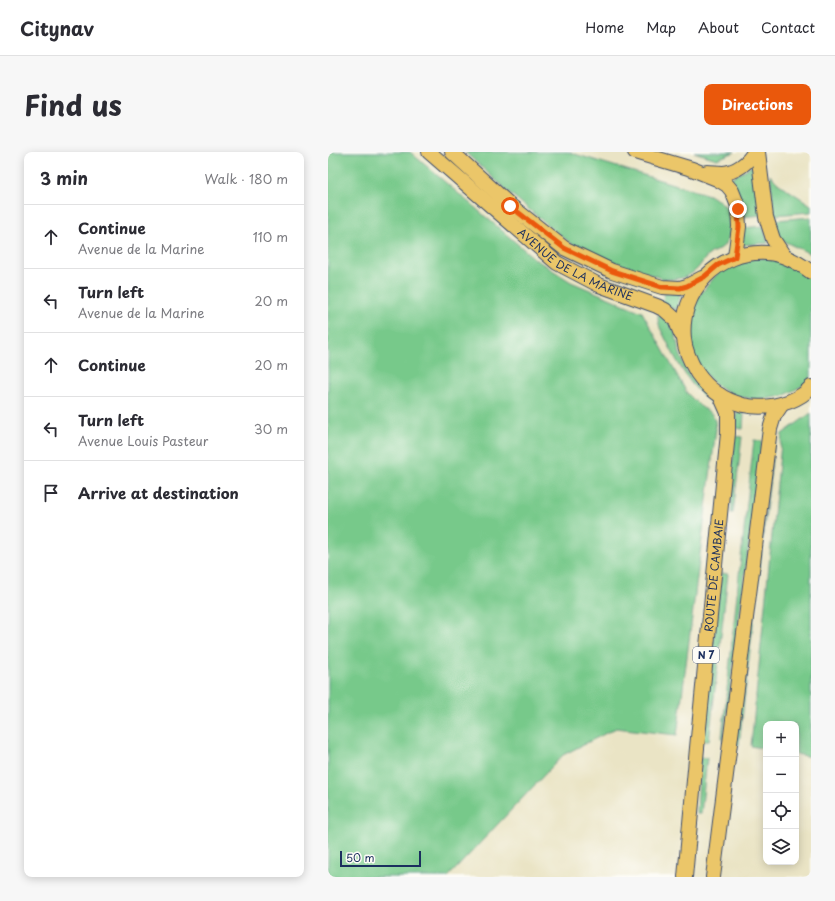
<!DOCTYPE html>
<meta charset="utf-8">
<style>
body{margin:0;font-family:"Playpen Sans",sans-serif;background:#f7f7f7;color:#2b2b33}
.controls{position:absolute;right:12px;bottom:12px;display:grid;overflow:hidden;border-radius:8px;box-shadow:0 2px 10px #0003}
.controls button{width:36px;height:36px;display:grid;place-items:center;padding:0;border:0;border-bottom:1px solid #e1e1e2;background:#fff;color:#2b2b33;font:20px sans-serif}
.scale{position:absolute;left:12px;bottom:10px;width:81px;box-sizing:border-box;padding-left:4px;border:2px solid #1b2f5e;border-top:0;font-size:11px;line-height:14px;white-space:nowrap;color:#1b2f5e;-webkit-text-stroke:3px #fdfcf7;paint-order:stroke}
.stop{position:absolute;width:12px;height:12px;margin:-9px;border:3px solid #ea580c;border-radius:50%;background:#fff}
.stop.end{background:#ea580c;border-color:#fff;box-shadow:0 1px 4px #0008}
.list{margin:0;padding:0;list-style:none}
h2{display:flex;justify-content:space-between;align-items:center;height:52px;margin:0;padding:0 16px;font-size:17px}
h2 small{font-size:13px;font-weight:400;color:#7c7c81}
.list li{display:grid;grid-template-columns:26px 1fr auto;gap:12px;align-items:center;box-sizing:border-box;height:64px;padding:0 16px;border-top:1px solid #e1e1e2}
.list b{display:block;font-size:15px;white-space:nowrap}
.list p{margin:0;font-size:13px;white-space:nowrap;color:#7c7c81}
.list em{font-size:13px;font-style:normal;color:#7c7c81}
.icon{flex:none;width:22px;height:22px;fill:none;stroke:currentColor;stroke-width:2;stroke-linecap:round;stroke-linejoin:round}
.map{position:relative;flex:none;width:483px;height:725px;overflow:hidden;border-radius:8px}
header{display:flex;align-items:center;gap:24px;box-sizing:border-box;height:56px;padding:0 20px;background:#fff;border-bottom:1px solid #e1e1e2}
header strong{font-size:19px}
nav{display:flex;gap:22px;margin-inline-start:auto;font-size:14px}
.intro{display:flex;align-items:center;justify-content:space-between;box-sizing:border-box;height:96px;padding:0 24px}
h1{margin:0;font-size:28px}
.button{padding:10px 18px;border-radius:8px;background:#ea580c;color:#fff;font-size:14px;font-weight:700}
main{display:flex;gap:24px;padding:0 24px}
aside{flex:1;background:#fff;border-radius:8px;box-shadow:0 2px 10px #0003}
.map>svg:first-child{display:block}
.green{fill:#77c98a;stroke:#497c74}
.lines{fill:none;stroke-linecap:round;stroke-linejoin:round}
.major-casing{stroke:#3a4a6d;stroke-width:16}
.major{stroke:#ebc669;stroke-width:14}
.route{stroke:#ea580c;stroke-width:5}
.labels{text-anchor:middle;stroke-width:3;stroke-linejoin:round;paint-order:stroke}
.shield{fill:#fdfcf7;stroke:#5f6c8c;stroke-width:1}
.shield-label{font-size:10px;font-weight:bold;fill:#1b2f5e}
.street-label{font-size:11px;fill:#1b2f5e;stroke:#fdfcf7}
</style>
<header>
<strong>Citynav</strong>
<nav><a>Home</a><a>Map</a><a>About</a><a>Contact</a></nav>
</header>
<div class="intro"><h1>Find us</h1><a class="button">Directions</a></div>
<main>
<aside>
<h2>3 min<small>Walk · 180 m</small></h2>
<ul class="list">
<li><svg class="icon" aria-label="ahead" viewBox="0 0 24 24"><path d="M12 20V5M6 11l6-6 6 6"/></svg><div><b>Continue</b><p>Avenue de la Marine</p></div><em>110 m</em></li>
<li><svg class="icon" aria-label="left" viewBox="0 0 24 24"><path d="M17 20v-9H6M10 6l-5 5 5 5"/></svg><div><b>Turn left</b><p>Avenue de la Marine</p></div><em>20 m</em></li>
<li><svg class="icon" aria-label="ahead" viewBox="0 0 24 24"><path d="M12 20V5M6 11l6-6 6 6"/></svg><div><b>Continue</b></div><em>20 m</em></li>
<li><svg class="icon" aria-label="left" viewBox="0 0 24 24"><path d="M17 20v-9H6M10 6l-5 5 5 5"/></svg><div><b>Turn left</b><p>Avenue Louis Pasteur</p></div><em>30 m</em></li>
<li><svg class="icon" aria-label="arrive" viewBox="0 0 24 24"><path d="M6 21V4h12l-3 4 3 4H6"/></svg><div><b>Arrive at destination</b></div></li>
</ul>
</aside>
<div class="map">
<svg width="483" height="725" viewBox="0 0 483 725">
<rect width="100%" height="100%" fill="#fdfcf7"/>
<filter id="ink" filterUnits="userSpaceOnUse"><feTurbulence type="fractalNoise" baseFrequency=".025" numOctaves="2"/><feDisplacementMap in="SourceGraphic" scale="8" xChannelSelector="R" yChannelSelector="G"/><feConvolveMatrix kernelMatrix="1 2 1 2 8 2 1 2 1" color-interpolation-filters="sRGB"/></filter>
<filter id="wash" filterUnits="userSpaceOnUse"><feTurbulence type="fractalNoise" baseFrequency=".012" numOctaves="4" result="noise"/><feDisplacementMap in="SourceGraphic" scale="16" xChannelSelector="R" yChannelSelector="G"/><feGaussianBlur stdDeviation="0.9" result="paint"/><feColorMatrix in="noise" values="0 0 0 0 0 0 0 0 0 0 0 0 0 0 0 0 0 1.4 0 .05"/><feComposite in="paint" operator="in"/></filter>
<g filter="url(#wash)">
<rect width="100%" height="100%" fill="#eae4c5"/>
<path class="green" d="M0 0H82L207 107 243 130 314 160 359 241 372 254 384 262 387 269 388 277 349 583 288 576 235 603 120 725H0Z
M137 0H240L381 43C385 46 391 48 394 51 405 61 405 88 393 96 390 99 385 99 382 102 377 105 374 111 370 116 361 126 349 128 336 127L266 103 244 92 223 76 183 42Z
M366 0H407L389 7Z
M424 14 428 15 434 63 414 65 406 31 403 26Z
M442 23 451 32 483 53V60L447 63Z
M483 65V102L453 88 448 80 446 69 448 68Z
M435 74 440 91 412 93 415 76Z
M440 106 463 113 483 127V225L476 233 455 244 432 248 408 244 388 233 372 217 362 196 360 173 365 151 394 116 416 107Z
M337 140 353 142 348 158 334 151Z
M330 162 340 169 347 181 351 199 359 220 373 237 387 248 394 262C387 253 377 247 369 238 353 220 343 197 332 176L330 168Z
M409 260 416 261 415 277 408 276Z
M483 261V605L468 602V572H438V597L423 594 454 282Z
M407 284 414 285 405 361H403L404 319Z
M426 288 434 289 395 590 394 585 411 423Z
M446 290 421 507 411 593H407Z
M393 421 400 422 381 589H374Z
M372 606H379L373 662H369Z"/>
</g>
<g filter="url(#ink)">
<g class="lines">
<defs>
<g id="major">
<path id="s1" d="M101 0 229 111 271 133 329 154 337 158 347 167 353 182"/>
<path d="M124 0 183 54 236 96 284 119 334 135 352 136 359 134 374 126"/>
<path d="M307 0 364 17 389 27 399 33 404 39 410 54 411 75 407 105"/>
<path d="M430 0 438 65 445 87 456 104"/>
<path d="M379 20C384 20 390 21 395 21 408 20 420 11 426 0"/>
<path d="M483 120C470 110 456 102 439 101 390 98 351 139 356 187 357 199 363 211 369 221 380 237 396 248 415 253 435 257 457 254 474 243 477 241 480 238 483 235"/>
<path id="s2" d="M357 725 369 596 400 281V261L392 243"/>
<path d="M385 725 442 277 446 264 454 252"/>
</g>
</defs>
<use href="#major" class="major-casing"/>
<use href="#major" class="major"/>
</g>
</g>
<g class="lines" filter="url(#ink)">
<path class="route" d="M182 54 236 96 284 119 334 135 352 136 359 134 376 125 390 113 407 105 411 75 410 57"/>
</g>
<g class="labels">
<rect class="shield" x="365" y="495" width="26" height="16" rx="3"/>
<g class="shield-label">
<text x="378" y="507">N 7</text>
</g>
<g class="street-label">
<text dy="4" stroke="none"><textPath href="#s1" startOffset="186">AVENUE DE LA MARINE</textPath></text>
<text dy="4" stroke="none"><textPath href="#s2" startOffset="303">ROUTE DE CAMBAIE</textPath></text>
</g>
</g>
</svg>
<div class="controls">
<button>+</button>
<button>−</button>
<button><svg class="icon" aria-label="locate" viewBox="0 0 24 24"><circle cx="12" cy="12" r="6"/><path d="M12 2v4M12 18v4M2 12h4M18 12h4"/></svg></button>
<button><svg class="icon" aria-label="layers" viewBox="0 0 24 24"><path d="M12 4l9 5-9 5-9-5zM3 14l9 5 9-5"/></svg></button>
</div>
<div class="scale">50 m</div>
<div class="stop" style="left:182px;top:54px"></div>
<div class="stop end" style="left:410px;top:57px"></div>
</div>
</main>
